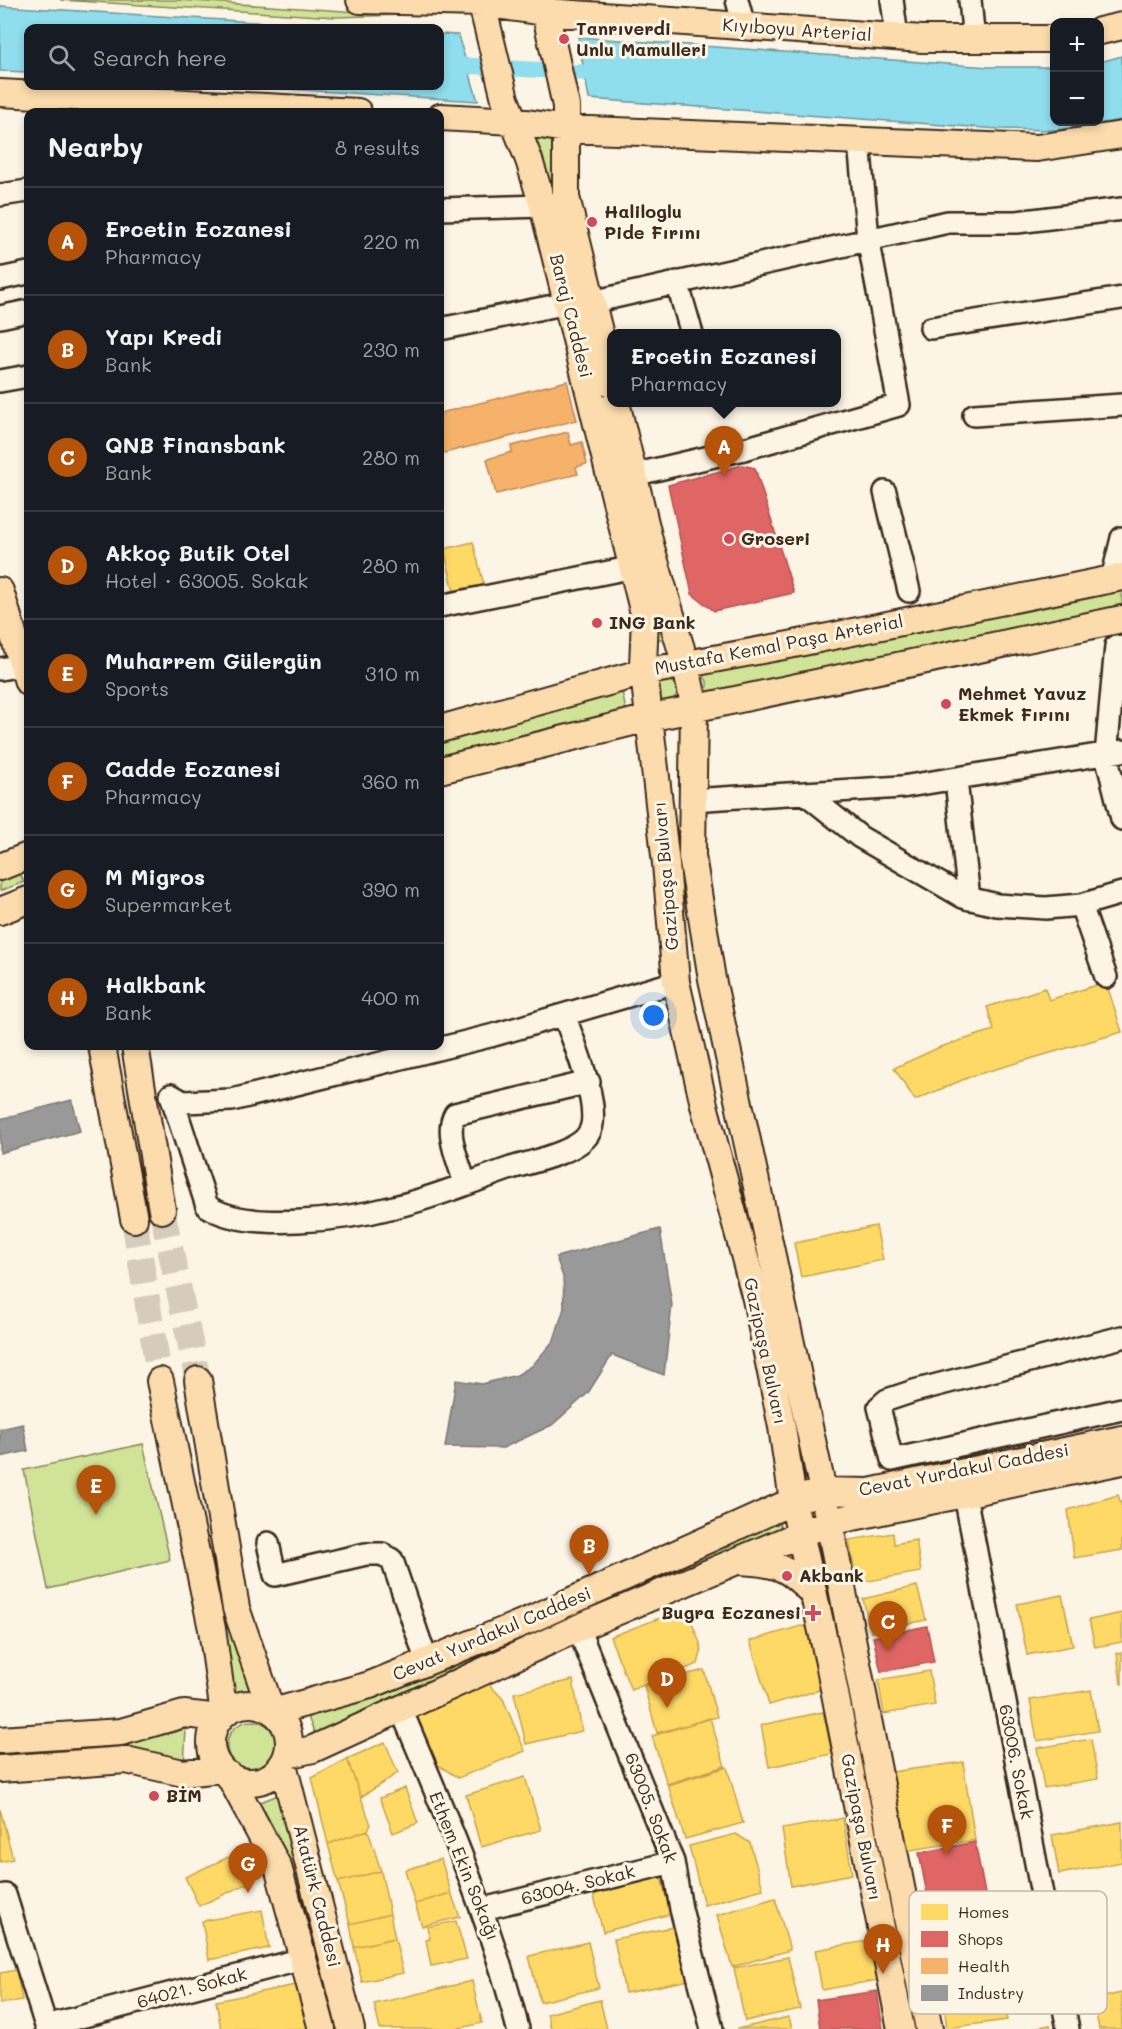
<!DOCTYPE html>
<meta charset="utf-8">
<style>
body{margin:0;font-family:Mali,sans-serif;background:#242831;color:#f1f3f6}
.controls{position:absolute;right:18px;top:18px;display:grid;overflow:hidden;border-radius:12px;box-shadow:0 3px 9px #0003}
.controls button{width:54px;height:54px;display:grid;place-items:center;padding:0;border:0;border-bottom:2px solid #363941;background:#171b24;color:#f1f3f6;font:30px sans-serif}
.you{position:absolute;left:654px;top:1016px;width:21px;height:21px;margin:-15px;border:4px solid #fff;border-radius:50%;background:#1a73e8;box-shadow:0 0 0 9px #1a73e833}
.badge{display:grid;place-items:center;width:39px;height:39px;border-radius:50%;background:#b45309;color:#fff;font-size:20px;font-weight:700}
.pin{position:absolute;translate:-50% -50px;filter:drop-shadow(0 2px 3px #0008)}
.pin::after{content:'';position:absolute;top:32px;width:21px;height:18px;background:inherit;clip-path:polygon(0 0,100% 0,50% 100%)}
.popup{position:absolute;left:607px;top:329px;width:234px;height:78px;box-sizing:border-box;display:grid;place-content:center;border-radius:12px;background:#171b24;filter:drop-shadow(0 2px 4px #0005);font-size:20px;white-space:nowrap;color:#9ea1a6}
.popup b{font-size:22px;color:#f1f3f6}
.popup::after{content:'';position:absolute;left:50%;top:100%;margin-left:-12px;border:12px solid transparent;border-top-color:#171b24}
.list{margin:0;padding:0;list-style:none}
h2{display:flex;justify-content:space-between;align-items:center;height:78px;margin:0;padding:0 24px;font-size:26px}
h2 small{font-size:20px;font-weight:400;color:#9ea1a6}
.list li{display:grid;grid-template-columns:39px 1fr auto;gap:18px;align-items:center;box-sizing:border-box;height:108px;padding:0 24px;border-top:2px solid #363941}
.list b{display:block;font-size:22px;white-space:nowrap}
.list p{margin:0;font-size:20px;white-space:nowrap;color:#9ea1a6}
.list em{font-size:20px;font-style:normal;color:#9ea1a6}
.icon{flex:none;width:33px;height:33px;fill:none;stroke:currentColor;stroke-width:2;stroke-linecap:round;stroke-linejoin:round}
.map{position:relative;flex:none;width:1122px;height:2029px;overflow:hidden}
.search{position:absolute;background:#171b24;box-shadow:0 3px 9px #0003;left:24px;top:24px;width:420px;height:66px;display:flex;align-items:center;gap:15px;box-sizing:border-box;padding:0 21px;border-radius:12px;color:#9ea1a6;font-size:22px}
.panel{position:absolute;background:#171b24;box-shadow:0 3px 9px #0003;left:24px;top:108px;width:420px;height:942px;border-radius:12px}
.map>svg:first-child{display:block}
.green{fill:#d0e397;stroke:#86865a;stroke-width:1.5}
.water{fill:#8fdded;stroke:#6d959a;stroke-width:1.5}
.homes{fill:#ffd966;stroke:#c4a450;stroke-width:1.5}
.shops{fill:#e06666;stroke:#ae5450;stroke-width:1.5}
.health{fill:#f6b26b;stroke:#be8954;stroke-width:1.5}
.industry{fill:#999;stroke:#7d7874;stroke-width:1.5}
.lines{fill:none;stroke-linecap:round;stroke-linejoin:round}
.canal{stroke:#8fdded;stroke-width:16}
.major-tunnel{stroke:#d5ccbd;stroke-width:26;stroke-dasharray:26 13;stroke-linecap:butt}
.minor-casing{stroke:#3b2a1e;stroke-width:26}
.major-casing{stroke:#3b2a1e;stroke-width:30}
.minor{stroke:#fcf5e5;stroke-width:21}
.major{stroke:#fcdcac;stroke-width:26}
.poi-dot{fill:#d1495b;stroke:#fcf5e5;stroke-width:2}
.labels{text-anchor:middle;stroke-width:6;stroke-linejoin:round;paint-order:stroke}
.poi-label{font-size:18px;font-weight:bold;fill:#3b2a1e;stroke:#fcf5e5;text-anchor:start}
.street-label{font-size:18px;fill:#3b2a1e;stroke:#fcf5e5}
.key{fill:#fcf5e5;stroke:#c2b8a9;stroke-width:1.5}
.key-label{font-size:16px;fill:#3b2a1e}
</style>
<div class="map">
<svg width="1122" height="2029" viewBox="0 0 1122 2029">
<rect width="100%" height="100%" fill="#fcf5e5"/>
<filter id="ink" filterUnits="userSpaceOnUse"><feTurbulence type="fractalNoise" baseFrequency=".0167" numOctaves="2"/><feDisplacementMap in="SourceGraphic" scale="12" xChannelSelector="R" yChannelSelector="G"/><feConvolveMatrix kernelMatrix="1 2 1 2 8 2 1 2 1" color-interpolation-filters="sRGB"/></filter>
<g filter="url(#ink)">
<path class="green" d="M60 0H179L403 15 336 17Z
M555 136 582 302 665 638 657 640 652 606 551 188 534 137Z
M1122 591V605L707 692V681L701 672Z
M655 691a11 11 0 1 1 22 0a11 11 0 1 1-22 0Z
M622 691 626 711 440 757V742Z
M19 872 24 882 0 891V879Z
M143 1444 170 1560 48 1589 24 1470Z
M778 1522 782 1528 376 1705 316 1736 306 1713 371 1698Z
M819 1546 918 2029H911L812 1548Z
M223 1618 228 1619 255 1690 229 1695Z
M227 1746a25 25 0 1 1 50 0a25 25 0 1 1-50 0Z
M186 1729 184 1766 0 1760V1751L125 1744Z
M281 1794 340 2029H333L290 1862 260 1802Z"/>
<path class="water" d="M0 6 352 28H28V72L0 71Z
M440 34 458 35 478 101 235 86H440Z
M578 37 989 67H1054V122H1100V62L1122 56V120L1058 130 999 129 589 99Z"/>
<path class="homes" d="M473 542 484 585 454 592 444 549Z
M1106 982 1122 1032 972 1076 915 1100 894 1068 940 1047 994 1030 987 1007 1045 988 1049 1000Z
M876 1226 883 1260 801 1277 794 1243Z
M1118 1495 1122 1507V1550L1074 1558 1068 1510Z
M893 1533 894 1544 916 1540 921 1572 857 1583 849 1540Z
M917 1586 926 1620 871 1632 863 1599Z
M1062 1595 1073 1646 1027 1655 1017 1604Z
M686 1608 700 1643 701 1653 698 1664 631 1690 610 1637Z
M1122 1613V1642L1095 1647 1089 1620Z
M801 1626 811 1628 829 1687 769 1705 750 1641Z
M1117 1653H1122V1684H1121Z
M704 1670 717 1717 657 1733 644 1686Z
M929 1671 935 1705 884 1714 878 1680Z
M485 1680 503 1699 525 1751 458 1778 432 1761 411 1710Z
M573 1680 582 1731 526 1744 514 1693Z
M1091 1690 1098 1731 1037 1741 1030 1700Z
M823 1712 832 1754 769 1767 761 1725Z
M710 1718 725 1766 667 1784 652 1736Z
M1091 1739 1098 1779 1044 1788 1037 1748Z
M385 1742 398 1773 361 1797 347 1759Z
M347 1759 371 1825 368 1830 328 1844 312 1778Z
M963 1762 975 1840 904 1851 892 1772Z
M727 1767 743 1823 685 1839 668 1785Z
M525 1777 541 1830 481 1847 466 1795Z
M405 1788 418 1823 393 1833 380 1798Z
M0 1809 13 1859 0 1862Z
M843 1818 852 1874 791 1886 782 1829Z
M1122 1822V1862L1059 1874 1052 1835Z
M368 1830 381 1871 338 1882 328 1844Z
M736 1834 750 1843 763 1889 704 1905 689 1846Z
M235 1854 249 1883 199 1906 185 1877Z
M441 1859 451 1893 415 1904 405 1870Z
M381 1871 390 1914 350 1924 338 1882Z
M660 1874 671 1914 603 1932 593 1892Z
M451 1893 460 1917 422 1926 415 1904Z
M775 1898 790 1950 732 1967 717 1915Z
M262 1910 269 1948 209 1960 202 1921Z
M390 1914 395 1938 354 1947 350 1924Z
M456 1921 467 1959 431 1966 426 1940 430 1939 427 1927Z
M678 1926 690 1980 625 1993 614 1939Z
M995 1931 1007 2020 947 2028 935 1939Z
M395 1938 403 1973 362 1982 354 1947Z
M872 1940 879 1980 822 1990 815 1950Z
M588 1942 599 1988 540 2002 529 1956Z
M788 1957 800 2009 745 2021 734 1968Z
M16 1970 22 2000 0 2004V1973Z
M472 1981 482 2023 456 2029H380L374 2004Z
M301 1984 310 2029H221L216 2001Z
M1122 1993V2029H1099L1093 1999Z
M600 2000 607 2029H551L547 2014Z
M789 2017 792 2029H737Z
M1050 2025 1051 2029H1031Z"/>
<path class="shops" d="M742 465 755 468 794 593 714 611 692 594 668 485Z
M927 1626 934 1662 881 1672 873 1637Z
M975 1842 990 1919 934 1930 919 1853Z
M877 1991 883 2029H820L816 2000Z"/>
<path class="health" d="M567 381 577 420 440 454V413Z
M568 432 571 445 582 442 587 464 576 467 578 474 496 494 487 459 512 452 511 446Z"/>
<path class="industry" d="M72 1100 80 1131 0 1153V1119Z
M660 1229 672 1305 664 1375 612 1355 588 1393 552 1425 503 1448 445 1447 456 1380 482 1384 517 1375 532 1366 554 1340 564 1308 563 1277 556 1257Z
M23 1424 28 1451 0 1457V1429Z"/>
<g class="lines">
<path class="canal" d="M440 64 607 74"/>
<path class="major-tunnel" d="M162 1210 198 1380
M134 1219 160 1381"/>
<defs>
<path id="minor" d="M737 0 744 26
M892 0 897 37
M970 0 973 31
M0 195 28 191
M440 209 543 206
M0 279 28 273
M677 282 692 334
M592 302 948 222H1017L1122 209
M0 317 28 311
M931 328 1122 298
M440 329 568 303
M0 381 28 376
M974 415 1122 405
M633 475 744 449 899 405 868 238 859 142
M885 492 909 591
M1112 579 1122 538
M440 606 634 567
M1116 646 1106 755 1122 819
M0 669 28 664
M956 780 969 899
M805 793 860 837 963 897 997 905 1046 908 1081 905 1122 893
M691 800 902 787 1122 751
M1081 905 1106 977
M171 1095 207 1206C246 1233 349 1219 394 1207 434 1198 473 1181 511 1168 531 1162 579 1152 589 1133 603 1110 573 1040 564 1015
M171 1095 183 1102 232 1100 494 1035 676 982
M465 1184C460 1164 444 1133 455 1114L589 1082
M1122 1337 914 1391 887 1400 879 1407 892 1460 1122 1409
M965 1495 1068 2029
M268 1543 275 1575 366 1554H382L392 1560 427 1662
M578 1628 673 1862 681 1909 712 2029
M400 1707C445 1813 490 1918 518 2029
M0 1897 5 1895 47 2029
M483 1909 673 1862
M46 2026 303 1959"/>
<path id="major" d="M360 0 481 3 546 12 922 39H1054
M481 0 505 99 529 160 543 206 645 618 643 665 666 864 676 982 704 1105 756 1299 782 1427 793 1501 829 1663 901 2029
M538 0 544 6 566 106V197L612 384
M1100 31 1122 26
M0 93 358 112
M440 117 514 121 566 129 1037 148 1122 135
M616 402 651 548 685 662 694 704 692 856 712 979 823 1491 929 2029
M0 591 28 682
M440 729 644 672 789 645 1122 577
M440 770 649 718 1122 619
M0 867 28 856
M0 911 28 900
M102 1046 134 1219
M135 1046 162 1210
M198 1380 236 1608 271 1710
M160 1381 212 1629 224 1714
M740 1561C778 1563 789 1567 814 1595
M211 1743a39 39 0 1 1 78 0a39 39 0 1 1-78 0Z
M273 1712 370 1685 527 1621 793 1501 823 1491 869 1492 1122 1439
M0 1740 121 1732 184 1714 220 1718
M287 1755 313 1749 578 1628 829 1522 1122 1461
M283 1764 351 2029
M0 1769 126 1760 183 1773 221 1769
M229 1775 278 1867 322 2029"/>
</defs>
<use href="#minor" class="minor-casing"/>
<use href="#major" class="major-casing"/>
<use href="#minor" class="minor"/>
<use href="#major" class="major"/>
</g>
</g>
<g class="poi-dot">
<circle cx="564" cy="39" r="6"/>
<circle cx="592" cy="222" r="6"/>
<circle cx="729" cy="539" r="6"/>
<circle cx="597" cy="623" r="6"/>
<circle cx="946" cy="704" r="6"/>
<circle cx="787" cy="1576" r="6"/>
<path d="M810 1604h6v6h6v6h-6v6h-6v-6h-6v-6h6z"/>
<circle cx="154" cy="1796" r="6"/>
</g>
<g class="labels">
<g class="poi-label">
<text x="576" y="35">Tanrıverdi<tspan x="576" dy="21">Unlu Mamulleri</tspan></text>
<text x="604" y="218">Haliloglu<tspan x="604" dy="21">Pide Fırını</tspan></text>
<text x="741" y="545">Groseri</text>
<text x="609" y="629">ING Bank</text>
<text x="958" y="700">Mehmet Yavuz<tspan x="958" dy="21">Ekmek Fırını</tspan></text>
<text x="799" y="1582">Akbank</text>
<text x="801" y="1619" text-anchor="end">Bugra Eczanesi</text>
<text x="166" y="1802">BİM</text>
</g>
<g class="street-label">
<text transform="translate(797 30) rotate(4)" y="6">Kıyıboyu Arterial</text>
<text transform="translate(571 316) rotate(76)" y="6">Baraj Caddesi</text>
<text transform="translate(779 645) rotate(-11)" y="6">Mustafa Kemal Paşa Arterial</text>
<text transform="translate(666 876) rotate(-95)" y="6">Gazipaşa Bulvarı</text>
<text transform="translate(765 1351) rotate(78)" y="6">Gazipaşa Bulvarı</text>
<text transform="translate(964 1470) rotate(-11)" y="6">Cevat Yurdakul Caddesi</text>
<text transform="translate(492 1634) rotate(-23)" y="6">Cevat Yurdakul Caddesi</text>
<text transform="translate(1016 1762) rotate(79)" y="6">63006. Sokak</text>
<text transform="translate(651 1808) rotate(69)" y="6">63005. Sokak</text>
<text transform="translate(861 1827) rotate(79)" y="6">Gazipaşa Bulvarı</text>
<text transform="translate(464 1866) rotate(68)" y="6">Ethem Ekin Sokağı</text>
<text transform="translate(578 1885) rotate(-14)" y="6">63004. Sokak</text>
<text transform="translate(317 1896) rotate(76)" y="6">Atatürk Caddesi</text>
<text transform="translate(192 1988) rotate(-15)" y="6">64021. Sokak</text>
</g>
</g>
<rect x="909" y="1891" width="198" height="123" rx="9" class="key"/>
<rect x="921" y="1904" width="27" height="16" fill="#ffd966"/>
<rect x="921" y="1931" width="27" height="16" fill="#e06666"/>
<rect x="921" y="1958" width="27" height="16" fill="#f6b26b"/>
<rect x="921" y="1985" width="27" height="16" fill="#999"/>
<g class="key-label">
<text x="958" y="1918">Homes</text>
<text x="958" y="1945">Shops</text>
<text x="958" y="1972">Health</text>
<text x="958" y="1999">Industry</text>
</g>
</svg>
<div class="controls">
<button>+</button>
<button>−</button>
</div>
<div class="you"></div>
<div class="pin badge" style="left:724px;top:476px">A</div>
<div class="popup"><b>Ercetin Eczanesi</b>Pharmacy</div>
<div class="pin badge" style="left:589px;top:1575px">B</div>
<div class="pin badge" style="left:888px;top:1651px">C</div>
<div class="pin badge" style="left:667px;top:1708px">D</div>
<div class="pin badge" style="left:96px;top:1515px">E</div>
<div class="pin badge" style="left:947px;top:1855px">F</div>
<div class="pin badge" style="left:248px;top:1893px">G</div>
<div class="pin badge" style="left:883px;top:1974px">H</div>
<div class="search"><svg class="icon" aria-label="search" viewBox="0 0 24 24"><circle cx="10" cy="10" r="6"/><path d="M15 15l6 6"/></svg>Search here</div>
<section class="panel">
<h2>Nearby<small>8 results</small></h2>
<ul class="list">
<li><span class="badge">A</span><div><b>Ercetin Eczanesi</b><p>Pharmacy</p></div><em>220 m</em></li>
<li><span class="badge">B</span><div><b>Yapı Kredi</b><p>Bank</p></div><em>230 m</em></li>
<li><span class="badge">C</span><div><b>QNB Finansbank</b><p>Bank</p></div><em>280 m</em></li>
<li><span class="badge">D</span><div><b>Akkoç Butik Otel</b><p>Hotel · 63005. Sokak</p></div><em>280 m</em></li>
<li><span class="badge">E</span><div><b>Muharrem Gülergün</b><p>Sports</p></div><em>310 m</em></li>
<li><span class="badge">F</span><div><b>Cadde Eczanesi</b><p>Pharmacy</p></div><em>360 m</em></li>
<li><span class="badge">G</span><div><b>M Migros</b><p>Supermarket</p></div><em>390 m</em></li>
<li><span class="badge">H</span><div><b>Halkbank</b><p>Bank</p></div><em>400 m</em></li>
</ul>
</section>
</div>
